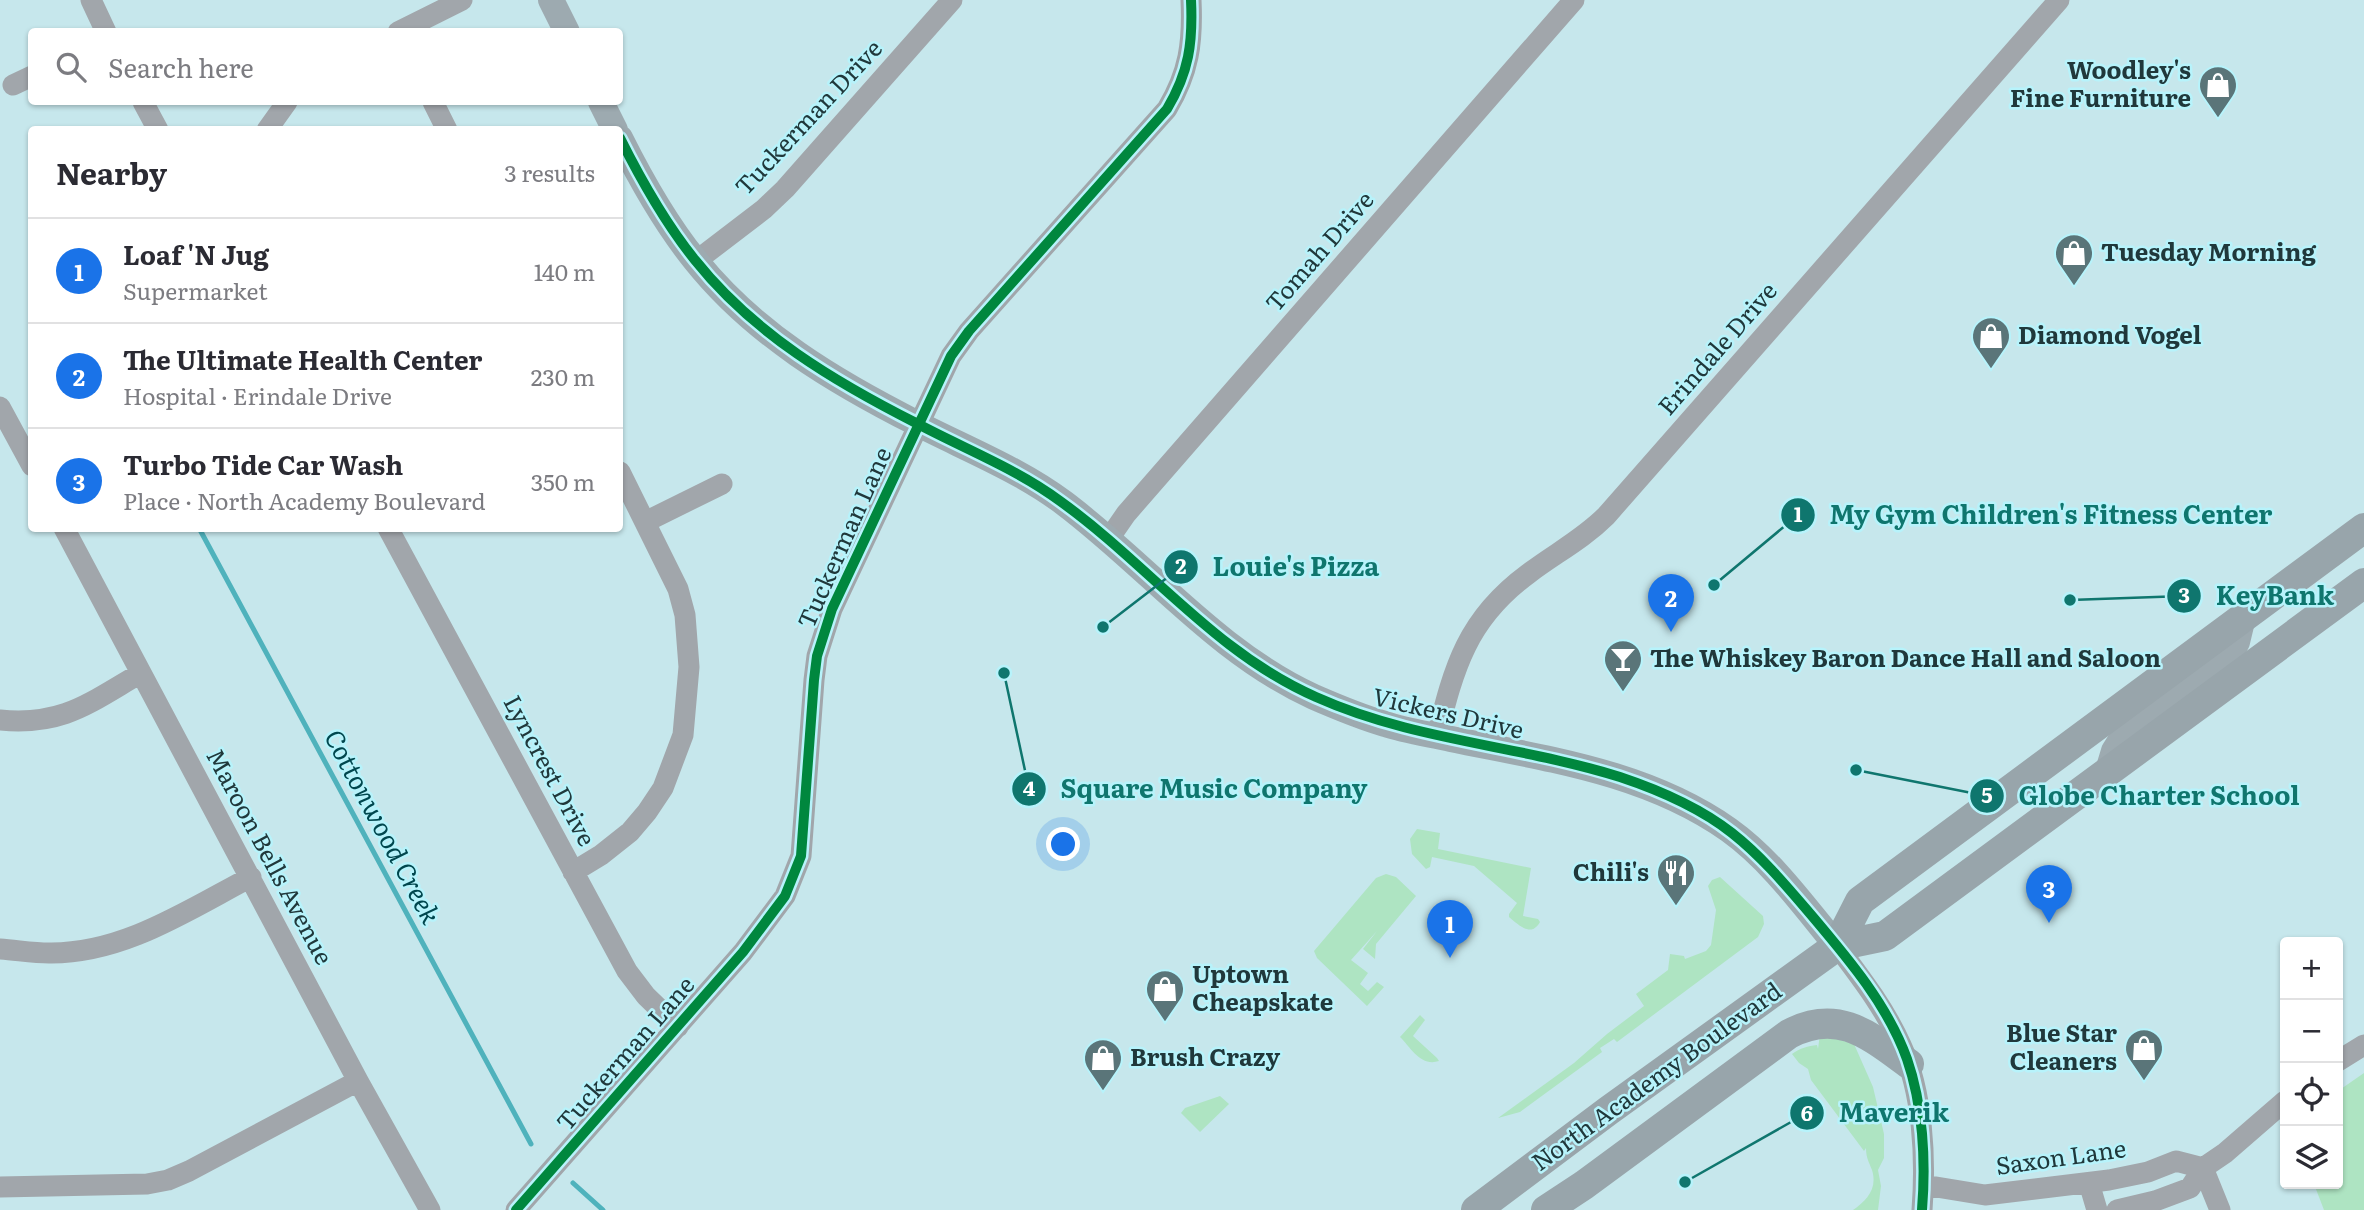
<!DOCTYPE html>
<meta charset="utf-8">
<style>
body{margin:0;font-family:Literata,serif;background:#f2f2f3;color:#2b2b33}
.controls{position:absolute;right:21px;bottom:21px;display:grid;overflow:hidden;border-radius:7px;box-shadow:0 2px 5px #0004}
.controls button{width:63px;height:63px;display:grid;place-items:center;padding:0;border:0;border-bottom:2px solid #e1e1e2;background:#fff;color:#2b2b33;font:35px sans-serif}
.you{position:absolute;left:1064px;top:845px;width:24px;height:24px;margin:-18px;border:5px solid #fff;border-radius:50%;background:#1a73e8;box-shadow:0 0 0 10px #1a73e833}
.badge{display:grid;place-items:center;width:46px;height:46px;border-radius:50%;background:#1a73e8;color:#fff;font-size:23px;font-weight:700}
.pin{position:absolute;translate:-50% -58px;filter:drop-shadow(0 2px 4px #0008)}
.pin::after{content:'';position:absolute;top:37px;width:24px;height:21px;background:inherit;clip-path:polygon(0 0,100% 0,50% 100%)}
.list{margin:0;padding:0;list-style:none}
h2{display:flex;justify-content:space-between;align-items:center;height:91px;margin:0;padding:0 28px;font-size:30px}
h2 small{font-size:23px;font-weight:400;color:#7c7c81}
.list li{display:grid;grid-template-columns:46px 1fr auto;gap:21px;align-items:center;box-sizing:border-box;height:105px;padding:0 28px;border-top:2px solid #e1e1e2}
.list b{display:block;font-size:26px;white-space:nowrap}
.list p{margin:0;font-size:23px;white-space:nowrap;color:#7c7c81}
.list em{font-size:23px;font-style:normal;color:#7c7c81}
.icon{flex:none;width:38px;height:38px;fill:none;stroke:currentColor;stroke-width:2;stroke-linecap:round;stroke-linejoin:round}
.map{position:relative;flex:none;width:2364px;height:1210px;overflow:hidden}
.search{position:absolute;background:#fff;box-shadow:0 2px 5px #0004;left:28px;top:28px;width:595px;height:77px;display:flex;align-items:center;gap:18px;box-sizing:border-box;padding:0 24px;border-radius:7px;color:#7c7c81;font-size:26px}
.panel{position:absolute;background:#fff;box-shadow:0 2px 5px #0004;left:28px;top:126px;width:595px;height:406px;border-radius:7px}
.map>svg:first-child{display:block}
.green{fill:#aee4c2}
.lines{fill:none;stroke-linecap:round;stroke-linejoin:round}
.stream{stroke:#4fb2bc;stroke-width:5}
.minor{stroke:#a1a6ab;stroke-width:21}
.major{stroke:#9daab0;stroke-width:26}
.highway{stroke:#98a5ab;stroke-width:30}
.cycleway-casing{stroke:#b7f3fb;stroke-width:15}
.cycleway{stroke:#00873e;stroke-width:10}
.labels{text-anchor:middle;stroke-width:5;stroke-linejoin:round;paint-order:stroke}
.poi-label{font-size:24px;font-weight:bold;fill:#20383b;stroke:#b7f3fb;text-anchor:start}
.street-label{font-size:24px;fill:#20383b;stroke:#b7f3fb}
.water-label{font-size:26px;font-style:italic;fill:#00474e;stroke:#b7f3fb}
.leader{fill:none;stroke:#0f766e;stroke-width:2.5}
.callout-dot{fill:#0f766e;stroke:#b7f3fb;stroke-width:2.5}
.mark-label{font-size:21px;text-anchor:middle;font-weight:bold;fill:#fff}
.callout-label{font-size:26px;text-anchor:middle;font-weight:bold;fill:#0f766e;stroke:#b7f3fb;stroke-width:5;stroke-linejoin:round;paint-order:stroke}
</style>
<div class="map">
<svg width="2364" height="1210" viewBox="0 0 2364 1210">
<rect width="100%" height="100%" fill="#c6e7ec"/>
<path class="green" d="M1417 829 1440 833 1438 849 1531 868 1523 916 1538 919 1540 922C1531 938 1519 925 1509 917V914L1517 903 1474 866 1432 857 1430 867 1426 869 1412 854 1410 839Z
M1386 874 1396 877 1416 896 1376 944 1375 959 1363 949 1377 931 1351 960 1368 973 1360 984 1368 991 1377 982 1384 987 1367 1006 1317 958 1314 951 1376 878Z
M1720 877 1763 916 1764 924 1758 937 1617 1042 1614 1039 1600 1048 1602 1052 1520 1112 1498 1118 1574 1063 1607 1034 1644 1006 1636 994 1668 970 1670 954 1684 956 1685 959 1706 951 1711 945 1716 910 1708 886 1712 880Z
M1420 1015 1425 1020 1413 1036 1437 1058 1439 1061C1421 1067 1411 1048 1400 1037Z
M1820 1034 1854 1044 1873 1087 1884 1134V1158L1878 1170 1881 1186 1878 1210H1853C1866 1201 1878 1189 1872 1170 1869 1162 1866 1158 1866 1148L1864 1151 1811 1080 1808 1069 1799 1063 1792 1054C1800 1048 1808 1046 1817 1045L1818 1049Z
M2364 1073V1210H2324L2314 1184H2338V1091Z
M1220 1096 1229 1104 1200 1132 1181 1113 1185 1108Z"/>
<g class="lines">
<path class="stream" d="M199 528 531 1144
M573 1183 603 1210"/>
<path class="minor" d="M91 0 106 32
M398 32 462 0
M13 85 32 76
M143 102 158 130
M433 102 447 130
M267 130 287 102
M696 261 764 209 785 189 952 0
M0 407 32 466
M645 522 722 484
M64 528 358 1081 430 1210
M388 528 627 971 646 996 678 1027
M1108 540 1126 514 1574 0
M0 720C63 726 89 703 141 673
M1437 736C1454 667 1467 619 1528 574 1554 554 1582 540 1606 516L2059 0
M573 872 601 855 630 832 647 812 663 788 683 735 689 667 685 615 678 589 620 472
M1837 946C1861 978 1885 1009 1901 1045 1923 1092 1926 1159 1922 1210
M0 949C16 950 33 953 49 953 123 954 188 910 251 877
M2338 1061 2364 1045
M2203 1168 2220 1210
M2089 1183 2097 1210
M1924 1185 1985 1195 2109 1180 2148 1172 2176 1161 2203 1168
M0 1187 147 1184 168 1180 189 1171 358 1081
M516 1210 743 952 785 896 801 856 814 680 817 656 832 609 951 356 969 331 1167 109C1189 72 1193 43 1191 0
M2117 1210 2155 1201 2190 1188 2203 1168 2225 1153 2285 1101"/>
<path class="major" d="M551 0 567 32
M601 102 615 130
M620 138C641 180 665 223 695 260 754 334 835 382 918 424 967 449 1020 470 1064 503 1149 567 1216 652 1314 697 1337 707 1361 717 1385 724 1406 731 1429 734 1451 739 1547 759 1647 772 1729 830 1771 860 1804 906 1837 946
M2108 771 2114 751 2126 732 2231 653 2237 642 2243 617"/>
<path class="highway" d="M1837 946 1860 901 2364 528
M1476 1210 1608 1111 1837 946 1885 936 2364 583
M1546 1210 1584 1185 1789 1034C1838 1008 1869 1035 1909 1064"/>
<defs>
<path id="cycleway" d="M620 138C641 180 665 223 695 260 754 334 835 382 918 424 965 449 1017 469 1060 501 1148 564 1215 653 1316 697 1414 741 1519 745 1620 777 1659 790 1699 807 1732 833 1760 855 1784 883 1807 910 1845 955 1887 1003 1907 1059 1923 1105 1926 1161 1922 1210
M516 1210 743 952 785 896 801 856 814 680 817 656 832 609 951 356 969 331 1167 109C1189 72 1193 43 1191 0"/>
</defs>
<use href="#cycleway" class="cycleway-casing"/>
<use href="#cycleway" class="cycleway"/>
</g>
<defs>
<symbol id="shop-pin" viewBox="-11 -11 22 30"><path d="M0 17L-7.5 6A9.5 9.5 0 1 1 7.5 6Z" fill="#5a7579" stroke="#b7f3fb"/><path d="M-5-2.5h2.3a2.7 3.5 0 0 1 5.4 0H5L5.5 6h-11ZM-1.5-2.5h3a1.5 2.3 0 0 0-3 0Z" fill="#fff"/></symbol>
<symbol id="bar-pin" viewBox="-11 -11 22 30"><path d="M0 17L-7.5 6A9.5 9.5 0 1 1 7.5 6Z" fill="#5a7579" stroke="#b7f3fb"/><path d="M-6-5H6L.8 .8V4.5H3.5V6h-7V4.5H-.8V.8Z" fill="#fff"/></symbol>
<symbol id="restaurant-pin" viewBox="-11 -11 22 30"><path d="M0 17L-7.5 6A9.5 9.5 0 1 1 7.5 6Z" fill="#5a7579" stroke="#b7f3fb"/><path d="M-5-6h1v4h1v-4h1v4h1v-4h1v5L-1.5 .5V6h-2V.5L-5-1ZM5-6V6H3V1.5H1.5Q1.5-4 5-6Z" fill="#fff"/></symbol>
</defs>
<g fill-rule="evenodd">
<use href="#shop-pin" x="2196" y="63" width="44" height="60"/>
<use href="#shop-pin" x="2052" y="231" width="44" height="60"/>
<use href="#shop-pin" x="1969" y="314" width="44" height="60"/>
<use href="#bar-pin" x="1601" y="637" width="44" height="60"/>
<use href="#restaurant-pin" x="1654" y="851" width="44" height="60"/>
<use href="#shop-pin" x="1143" y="967" width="44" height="60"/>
<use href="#shop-pin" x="2122" y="1026" width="44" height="60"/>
<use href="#shop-pin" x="1081" y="1036" width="44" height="60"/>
</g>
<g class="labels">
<g class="poi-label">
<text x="2191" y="79" text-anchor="end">Woodley's<tspan x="2191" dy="28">Fine Furniture</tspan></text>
<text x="2101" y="261">Tuesday Morning</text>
<text x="2018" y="344">Diamond Vogel</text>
<text x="1650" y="667">The Whiskey Baron Dance Hall and Saloon</text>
<text x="1649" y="881" text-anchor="end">Chili's</text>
<text x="1192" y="983">Uptown<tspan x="1192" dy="28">Cheapskate</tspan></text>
<text x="2117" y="1042" text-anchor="end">Blue Star<tspan x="2117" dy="28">Cleaners</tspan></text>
<text x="1130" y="1066">Brush Crazy</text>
</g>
<g class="street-label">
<text transform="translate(809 118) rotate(-47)" y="8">Tuckerman Drive</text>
<text transform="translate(1320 252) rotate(-49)" y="8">Tomah Drive</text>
<text transform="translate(1718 349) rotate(-49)" y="8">Erindale Drive</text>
<text transform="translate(845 538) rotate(-66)" y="8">Tuckerman Lane</text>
<text transform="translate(1448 714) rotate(13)" y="8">Vickers Drive</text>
<text transform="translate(549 771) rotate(62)" y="8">Lyncrest Drive</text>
<text transform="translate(269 857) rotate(62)" y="8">Maroon Bells Avenue</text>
<text transform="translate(626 1054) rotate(-49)" y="8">Tuckerman Lane</text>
<text transform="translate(1657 1077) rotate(-36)" y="8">North Academy Boulevard</text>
<text transform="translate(2061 1158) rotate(-8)" y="8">Saxon Lane</text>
</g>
<g class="water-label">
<text transform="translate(382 827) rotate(62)" y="9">Cottonwood Creek</text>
</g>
</g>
<path class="leader" d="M1714 585L1798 515M1103 627L1181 567M2070 600L2184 596M1004 673L1029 789M1856 770L1987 796M1685 1182L1807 1113"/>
<g class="callout-dot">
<circle cx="1714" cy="585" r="7"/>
<circle cx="1103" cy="627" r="7"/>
<circle cx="2070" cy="600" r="7"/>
<circle cx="1004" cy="673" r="7"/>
<circle cx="1856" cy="770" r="7"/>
<circle cx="1685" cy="1182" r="7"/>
<circle cx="1798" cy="515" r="18"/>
<circle cx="1181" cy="567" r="18"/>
<circle cx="2184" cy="596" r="18"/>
<circle cx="1029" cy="789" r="18"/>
<circle cx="1987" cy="796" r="18"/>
<circle cx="1807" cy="1113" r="18"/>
</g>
<g class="mark-label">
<text x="1798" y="522">1</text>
<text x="1181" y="574">2</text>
<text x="2184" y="603">3</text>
<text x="1029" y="796">4</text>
<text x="1987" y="803">5</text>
<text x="1807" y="1121">6</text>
</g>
<g class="callout-label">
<text x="2051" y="524">My Gym Children's Fitness Center</text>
<text x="1296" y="576">Louie's Pizza</text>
<text x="2275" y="605">KeyBank</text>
<text x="1214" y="798">Square Music Company</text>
<text x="2159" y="805">Globe Charter School</text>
<text x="1894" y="1122">Maverik</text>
</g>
</svg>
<div class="controls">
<button>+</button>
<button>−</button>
<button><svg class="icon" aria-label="locate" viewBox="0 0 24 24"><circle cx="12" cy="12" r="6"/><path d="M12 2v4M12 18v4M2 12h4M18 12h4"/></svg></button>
<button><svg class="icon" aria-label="layers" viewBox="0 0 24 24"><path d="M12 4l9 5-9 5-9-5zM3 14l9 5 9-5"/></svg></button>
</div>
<div class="you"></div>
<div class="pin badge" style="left:1450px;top:958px">1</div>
<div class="pin badge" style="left:1671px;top:632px">2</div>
<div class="pin badge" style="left:2049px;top:923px">3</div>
<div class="search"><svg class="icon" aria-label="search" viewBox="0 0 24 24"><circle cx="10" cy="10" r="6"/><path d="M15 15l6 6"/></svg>Search here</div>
<section class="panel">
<h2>Nearby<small>3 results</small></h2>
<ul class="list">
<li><span class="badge">1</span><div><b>Loaf 'N Jug</b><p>Supermarket</p></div><em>140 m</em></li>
<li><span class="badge">2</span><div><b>The Ultimate Health Center</b><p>Hospital · Erindale Drive</p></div><em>230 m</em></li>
<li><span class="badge">3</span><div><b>Turbo Tide Car Wash</b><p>Place · North Academy Boulevard</p></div><em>350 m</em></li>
</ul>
</section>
</div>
